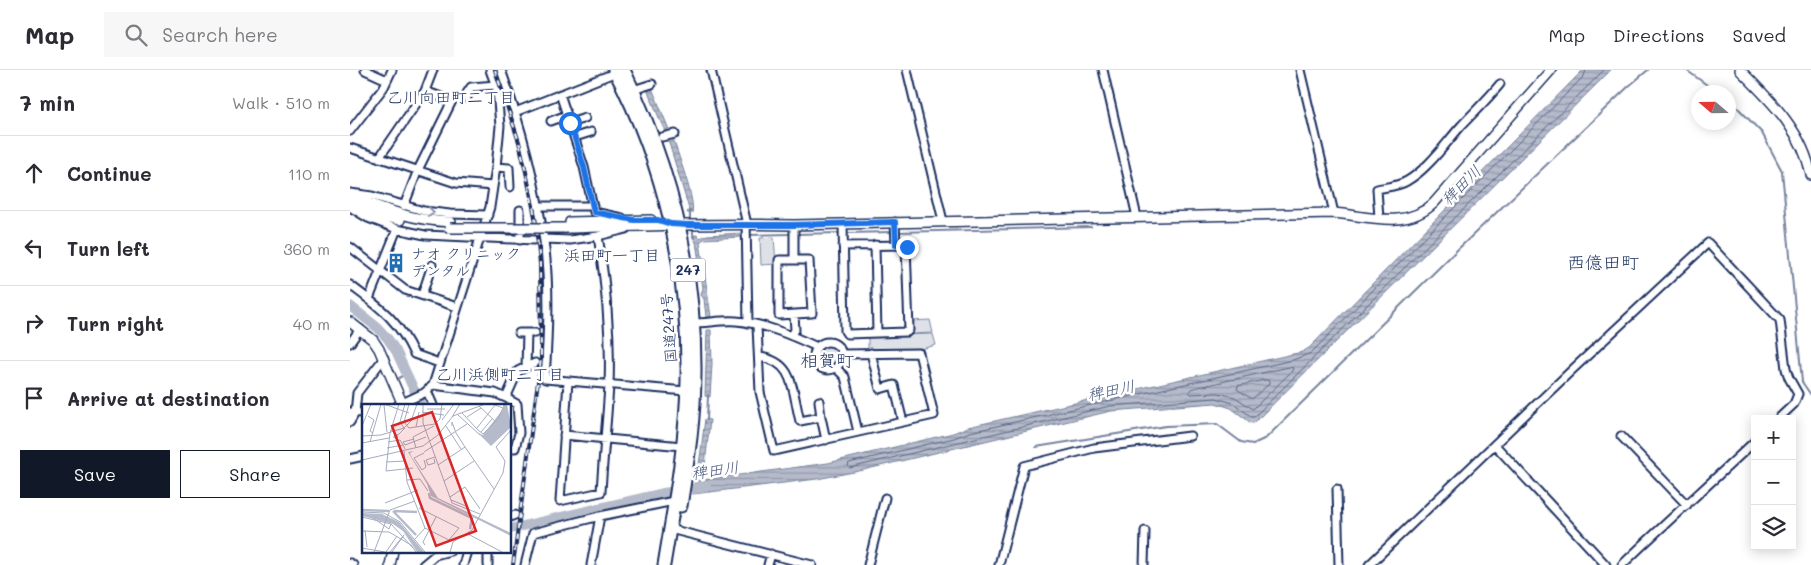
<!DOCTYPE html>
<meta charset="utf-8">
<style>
body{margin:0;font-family:Mali,"Klee One",sans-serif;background:#f7f7f7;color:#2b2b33}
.controls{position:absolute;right:15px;bottom:15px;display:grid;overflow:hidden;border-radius:0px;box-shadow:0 2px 12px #0003}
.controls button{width:45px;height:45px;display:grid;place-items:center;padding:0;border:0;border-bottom:1px solid #e1e1e2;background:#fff;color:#2b2b33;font:25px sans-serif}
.compass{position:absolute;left:1341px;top:15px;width:45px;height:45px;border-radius:50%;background:#fff;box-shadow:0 2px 12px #0003;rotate:290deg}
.stop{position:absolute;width:15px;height:15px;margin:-11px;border:4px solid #1a73e8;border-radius:50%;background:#fff}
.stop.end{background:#1a73e8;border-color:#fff;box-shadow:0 1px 5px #0008}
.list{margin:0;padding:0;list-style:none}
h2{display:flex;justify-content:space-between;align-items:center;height:65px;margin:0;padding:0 20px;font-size:21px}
h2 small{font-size:16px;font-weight:400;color:#7c7c81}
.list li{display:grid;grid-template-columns:32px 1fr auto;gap:15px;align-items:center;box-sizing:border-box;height:75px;padding:0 20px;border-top:1px solid #e1e1e2}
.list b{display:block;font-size:19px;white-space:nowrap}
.list em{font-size:16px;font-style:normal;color:#7c7c81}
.actions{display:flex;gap:10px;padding:15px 20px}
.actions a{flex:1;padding:11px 0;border:1px solid #111827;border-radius:0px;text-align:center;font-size:18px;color:#111827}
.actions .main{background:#111827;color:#fff}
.icon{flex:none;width:28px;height:28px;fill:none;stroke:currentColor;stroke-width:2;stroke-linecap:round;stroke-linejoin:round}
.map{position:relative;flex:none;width:1461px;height:495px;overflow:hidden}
header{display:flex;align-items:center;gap:30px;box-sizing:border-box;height:70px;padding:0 25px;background:#fff;border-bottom:1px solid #e1e1e2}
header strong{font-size:24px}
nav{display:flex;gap:28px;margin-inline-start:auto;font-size:18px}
.search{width:350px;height:45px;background:#f7f7f7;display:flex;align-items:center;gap:12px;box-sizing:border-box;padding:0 18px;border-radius:0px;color:#7c7c81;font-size:19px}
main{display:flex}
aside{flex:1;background:#fff}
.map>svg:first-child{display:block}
.green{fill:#dee1e7;stroke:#7c88a2}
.water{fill:url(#water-rules);stroke:#77839f}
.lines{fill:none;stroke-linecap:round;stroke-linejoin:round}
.shore{stroke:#596789;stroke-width:1}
.stream{stroke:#77839f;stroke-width:2}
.river{stroke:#b5bbca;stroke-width:10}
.minor-casing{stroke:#1b2f5e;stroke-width:11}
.tertiary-casing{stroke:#1b2f5e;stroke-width:12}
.trunk-casing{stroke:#1b2f5e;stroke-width:15}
.minor{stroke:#fff;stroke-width:7}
.tertiary{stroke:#fff;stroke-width:9}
.trunk{stroke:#fff;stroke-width:11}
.rail-casing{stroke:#1b2f5e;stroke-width:4}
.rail{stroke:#fff;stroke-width:2;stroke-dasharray:5.5;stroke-linecap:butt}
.tertiary-bridge-casing{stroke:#1b2f5e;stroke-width:12;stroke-linecap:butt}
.tertiary-bridge{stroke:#fff;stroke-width:9}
.oneway{stroke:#8d97ae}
.route{stroke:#1a73e8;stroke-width:6}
.labels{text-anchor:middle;stroke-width:5;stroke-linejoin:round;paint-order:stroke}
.shield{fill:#fff;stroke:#5f6d8e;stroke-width:1}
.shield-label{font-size:14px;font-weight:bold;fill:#1b2f5e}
.poi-label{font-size:15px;fill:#1b2f5e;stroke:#fff;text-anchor:start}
.street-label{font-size:15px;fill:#1b2f5e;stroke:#fff}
.neighbourhood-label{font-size:16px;fill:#1b2f5e;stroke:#fff}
.water-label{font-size:16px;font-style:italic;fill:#49597e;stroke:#fff}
.quarter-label{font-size:18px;fill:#1b2f5e;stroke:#fff}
.inset-river{fill:none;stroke:#b5bbca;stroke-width:2.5}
.inset-road{fill:none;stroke:#a4acbf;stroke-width:1}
.view{fill:#d62828;fill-opacity:0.15;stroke:#d62828;stroke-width:2.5}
.inset-edge{fill:none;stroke:#1b2f5e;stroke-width:2.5}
</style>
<header>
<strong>Map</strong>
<div class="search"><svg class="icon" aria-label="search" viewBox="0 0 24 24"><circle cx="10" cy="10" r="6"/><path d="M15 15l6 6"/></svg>Search here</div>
<nav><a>Map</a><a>Directions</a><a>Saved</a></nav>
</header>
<main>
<aside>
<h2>7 min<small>Walk · 510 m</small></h2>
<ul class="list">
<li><svg class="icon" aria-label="ahead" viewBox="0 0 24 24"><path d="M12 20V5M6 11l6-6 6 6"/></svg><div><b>Continue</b></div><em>110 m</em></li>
<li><svg class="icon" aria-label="left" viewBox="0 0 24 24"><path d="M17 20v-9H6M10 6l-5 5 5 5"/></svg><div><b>Turn left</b></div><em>360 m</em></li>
<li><svg class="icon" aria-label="right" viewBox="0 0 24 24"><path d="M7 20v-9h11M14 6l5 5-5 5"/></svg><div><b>Turn right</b></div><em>40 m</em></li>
<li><svg class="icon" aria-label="arrive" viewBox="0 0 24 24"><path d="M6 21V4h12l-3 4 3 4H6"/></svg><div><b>Arrive at destination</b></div></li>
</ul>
<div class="actions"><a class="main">Save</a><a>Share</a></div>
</aside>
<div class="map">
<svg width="1461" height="495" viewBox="0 0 1461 495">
<defs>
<pattern id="water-rules" width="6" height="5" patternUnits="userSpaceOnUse" patternTransform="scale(1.25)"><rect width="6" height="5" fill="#b5bbca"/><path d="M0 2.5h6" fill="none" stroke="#9298a7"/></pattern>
</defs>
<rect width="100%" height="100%" fill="#fff"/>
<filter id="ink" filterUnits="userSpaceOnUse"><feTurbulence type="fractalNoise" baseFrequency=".02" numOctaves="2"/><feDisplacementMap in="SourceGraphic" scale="10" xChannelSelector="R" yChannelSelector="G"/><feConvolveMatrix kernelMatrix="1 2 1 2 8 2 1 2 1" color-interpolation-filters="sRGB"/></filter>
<g filter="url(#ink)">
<path class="green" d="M424 167 426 194 411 195 410 168Z
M580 250 583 263 563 264 561 251Z
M583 264 586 275 568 280H518V266Z
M465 286a12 12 0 1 1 24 0a12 12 0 1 1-24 0Z"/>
<path class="water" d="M1233 0H1261L904 353H901L881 338 865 333 761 341 509 401 467 409 343 424 345 411 478 393 603 363 618 357 952 282 959 278Z
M302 18 318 57 319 61 315 62 297 19Z
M321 67 324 71C328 85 346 131 342 143H337L339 139 319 73 316 69Z
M392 163V167L354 169 350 172 361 247H356L354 229 351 225 353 218 346 172 342 166 347 165 349 168 357 165Z
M357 260H361L362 294 360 327 355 326Z
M355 349 360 350 354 404 348 403Z"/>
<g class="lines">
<path class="shore" d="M1236 0 1234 6 961 283 943 290 620 362 604 368 499 393 498 396 500 398 508 396 760 336 866 328 883 333 902 347H904L1254 0
M940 297 943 298 942 301 903 339 885 327 868 323 841 324 839 322 841 319Z
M916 310 919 311V314L902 329 887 319 888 316Z"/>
<path class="stream" d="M1336 0 1367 22
M1378 31 1388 38 1412 63 1432 101 1452 312 1461 325
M340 141V151
M342 158 344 168
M548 162 741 157
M495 163 543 162
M445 164 491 163
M398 165 441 164
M49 308 56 304
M357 350 358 325
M686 377 816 356 867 354 891 372 903 374 916 368 1105 182 1279 16 1298 0"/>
<path class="river" d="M0 236 28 258 38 269 46 281 71 335
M160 459 313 423 356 417"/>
<defs>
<path id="minor" d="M15 0 37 10
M151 0C171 55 186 113 194 171 200 216 198 263 195 309L336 321
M361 0 396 150 398 253
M557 0 593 151
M753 0 787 147
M950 0 984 143
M283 20 302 14
M210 24 234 97 244 142 272 148
M117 28V23L121 17 146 15
M165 42 267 2
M201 51 217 45
M220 53 235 48
M0 61 34 17 42 0
M225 67 241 62
M312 67 325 64
M0 78 106 113 143 116
M29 88 75 21 83 0
M146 97 159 98 160 117
M0 123 22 126 74 141 100 144 138 145
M54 136 68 100 102 31 75 21
M188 136H243
M0 137 18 148 47 159 75 165 184 170
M170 140V170
M1029 148 1027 119C1036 117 1049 116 1057 111 1078 99 1095 74 1111 56 1124 42 1138 29 1150 14
M545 152 546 175
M493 154 495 261 497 264 557 262 559 260 556 175 493 176
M194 169 220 170 248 166 276 159
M525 175 527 263
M0 177 55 220 107 237
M429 190H459L462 243 429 245Z
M444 190V155
M0 215C29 237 48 249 64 284L89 293
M72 225 82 195
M19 229 47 159
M343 253C357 253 372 250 386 251 413 253 443 266 467 277
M407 256 410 322 424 381 584 345 569 283 492 284
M177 263H185
M442 265 445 260 444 245
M464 286a14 14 0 1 1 28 0a14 14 0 1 1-28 0Z
M0 273 10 259
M521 283 530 319 544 315 553 352
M409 287C445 291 442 321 450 351L471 347 476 370
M176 297 185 293
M486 298 495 307 508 362
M218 311 210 431 251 422C253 387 257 351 259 315 261 265 256 215 248 166
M83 315 145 323 156 328 168 301 176 297 177 263H169
M77 321 83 335
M156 328 167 334 169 363 165 378H160
M469 331 471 347
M48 335 74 323 83 315 140 137 146 97 150 56 147 19 140 0
M0 342 14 343
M0 352 5 343 7 323 34 288
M214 365 332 376
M1271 366 1337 435
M1145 375 1256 495
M0 389 14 386
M987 419 989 495
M160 447 165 445
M320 459 462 495
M138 481V495
M0 493 3 495
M73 495 85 485 100 481
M113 495 117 481
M175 495 183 463 250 446
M241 495 250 446 324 431
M418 495 421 484
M518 495 535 428
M649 495 674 396 744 378 840 366
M794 495 795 461
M1019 495 1222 300 1358 173 1430 250 1436 299 1439 308 1448 324 1444 334 1428 349
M1272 495C1315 453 1361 413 1405 371"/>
<path id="tertiary" d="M1390 0C1420 30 1453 61 1461 105
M0 126C33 139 65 151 101 152
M0 134 36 147 50 150
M220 152 301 150
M214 158C291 156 367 153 444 155L984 143C1018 146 1056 160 1084 133L1201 0
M0 252 23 270 29 279 53 335
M40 495 43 481"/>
<path id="trunk" d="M264 0C314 95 339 204 337 311 336 372 324 434 314 495
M274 0C320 95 346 198 345 304 345 349 338 392 331 436"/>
</defs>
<use href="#minor" class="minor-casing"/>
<use href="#tertiary" class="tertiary-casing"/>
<use href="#trunk" class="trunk-casing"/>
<use href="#minor" class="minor"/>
<use href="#tertiary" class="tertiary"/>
<use href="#trunk" class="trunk"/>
<defs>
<path id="rail" d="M145 0 169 72 176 102 185 147 190 194 191 289 163 495"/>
</defs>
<use href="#rail" class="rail-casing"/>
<use href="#rail" class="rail"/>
<defs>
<path id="tertiary-bridge" d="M100 158H214"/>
</defs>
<use href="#tertiary-bridge" class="tertiary-bridge-casing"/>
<use href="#tertiary-bridge" class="tertiary-bridge"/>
</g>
<defs><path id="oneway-chevron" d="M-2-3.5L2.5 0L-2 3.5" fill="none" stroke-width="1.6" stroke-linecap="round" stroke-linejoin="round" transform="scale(1.25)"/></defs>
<use class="oneway" href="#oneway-chevron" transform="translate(81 142) rotate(8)"/>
</g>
<g class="lines" filter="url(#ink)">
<path class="route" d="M220 53 234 97 244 142 284 150H308L321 154 337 155H444L545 152 546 175H556L557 177"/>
</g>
<defs>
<symbol id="building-bare" viewBox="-9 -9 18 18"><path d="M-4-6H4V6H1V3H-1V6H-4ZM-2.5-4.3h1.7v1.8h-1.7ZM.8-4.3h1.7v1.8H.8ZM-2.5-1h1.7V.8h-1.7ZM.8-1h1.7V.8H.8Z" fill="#1f6fb2" stroke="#fff" stroke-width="2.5" paint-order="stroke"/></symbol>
</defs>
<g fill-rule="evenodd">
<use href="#building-bare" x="32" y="179" width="28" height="28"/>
</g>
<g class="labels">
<rect class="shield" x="320.5" y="188.5" width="35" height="23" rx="4"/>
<g class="shield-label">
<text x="338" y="205">247</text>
</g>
<g class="poi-label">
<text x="61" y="189">ナオ クリニック<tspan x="61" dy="17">デンタル</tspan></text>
</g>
<g class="street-label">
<text transform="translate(319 258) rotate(-94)" y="5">国道247号</text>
</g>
<g class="neighbourhood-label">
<text x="101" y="33">乙川向田町二丁目</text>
<text x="262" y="191">浜田町一丁目</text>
<text x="150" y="310">乙川浜側町二丁目</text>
</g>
<g class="water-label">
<text transform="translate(1111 115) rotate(-45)" y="6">稗田川</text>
<text transform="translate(761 320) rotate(-11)" y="6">稗田川</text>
<text transform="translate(365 400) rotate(-8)" y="6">稗田川</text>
</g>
<g class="quarter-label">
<text x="1253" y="199">西億田町</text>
<text x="477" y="297">相賀町</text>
</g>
</g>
<g transform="translate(12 334)">
<rect width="149" height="149" fill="#fff"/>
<path d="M141 0H145L149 23 129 42 116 29 121 31 141 5ZM52 47 48 49 49 52 76 94 149 129V132L69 92 65 80 46 48ZM0 109 20 110 37 118 62 148H55L41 127 31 120 0 112Z" fill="#b5bbca"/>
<path class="inset-river" d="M67 89 68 94 110 114 108 125M0 106 27 107M31 107 54 131M32 107 55 108"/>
<path class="inset-road" d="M22 0 47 9M37 0 28 29 24 67 51 64M47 0 42 18 47 24 73 20 78 15 80 0M61 0V19L90 99 118 110M22 1 25 28M117 2 134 18M65 5H83M60 8 82 11M100 9 116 26 121 30 136 15 141 4 133 1 115 24M96 11 118 31M6 12 12 16 8 27 11 29M90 13 98 0M105 13 119 4M80 16 92 0M0 22 9 0M84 22 99 45M90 22V18L94 29M54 23 57 8M42 24 38 18 43 0M29 26 33 29 35 31 36 33 32 34V32L35 31 37 30 43 24M119 28 130 15M0 32 19 31 42 24 49 17 55 0M52 35 41 38 43 41 64 33M8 38 19 0M26 38 38 36 41 41M0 39 27 34M103 43 132 85M25 44 41 41 43 45M54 44 51 33 72 22M42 47 45 78 63 124 53 135M62 48 105 20M62 49 52 54 60 66 64 63 62 56M72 55 73 59 66 61 64 56 73 53M0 56 61 42 76 31 91 12 123 0M24 58 43 57M76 61 103 43 94 29M45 76 58 75 66 87M82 77 112 57M88 93 103 83 118 105M89 96 104 102M23 99 56 86M57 104 97 124 87 136 63 124M0 108 22 109 38 118 63 148M0 113 29 120 51 144M11 114 27 125 29 120M3 126 5 143M0 127 27 128 49 141 54 148M106 130 140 148M63 141 61 138 74 113M0 144 23 148M12 148 28 106 53 97M24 148 35 132M28 148 42 131 30 148M88 148 91 138 110 126 141 69 143 57 134 43 149 26"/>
<path class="view" d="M70 8 114 127 74 142 30 22Z"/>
<rect width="149" height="149" class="inset-edge"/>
</g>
</svg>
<div class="controls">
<button>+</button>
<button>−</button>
<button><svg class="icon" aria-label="layers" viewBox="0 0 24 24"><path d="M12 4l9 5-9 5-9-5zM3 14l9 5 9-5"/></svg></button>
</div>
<svg class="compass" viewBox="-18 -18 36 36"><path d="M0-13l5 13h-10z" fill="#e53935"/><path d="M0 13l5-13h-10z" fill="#7c7c81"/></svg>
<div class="stop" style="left:220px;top:53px"></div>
<div class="stop end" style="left:557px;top:177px"></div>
</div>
</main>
